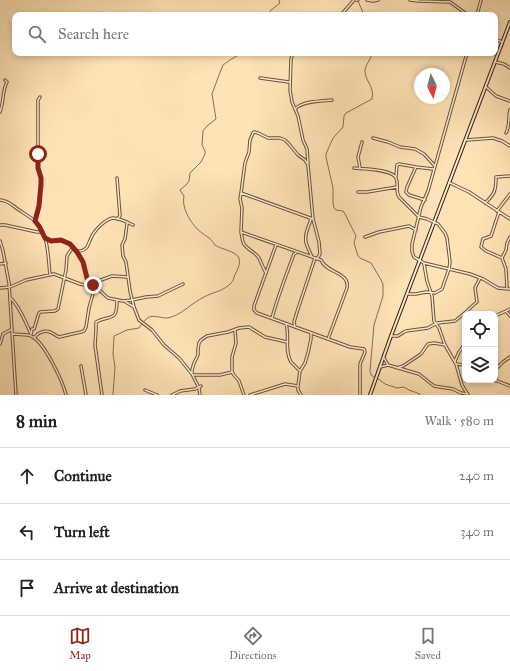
<!DOCTYPE html>
<meta charset="utf-8">
<style>
body{margin:0;font-family:"IM FELL Great Primer",serif;background:#f2f2f2;color:#222}
.controls{position:absolute;right:12px;bottom:12px;display:grid;overflow:hidden;border-radius:8px;box-shadow:0 2px 6px #0003}
.controls button{width:36px;height:36px;display:grid;place-items:center;padding:0;border:0;border-bottom:1px solid #e0e0e0;background:#fff;color:#222;font:20px sans-serif}
.compass{position:absolute;left:414px;top:68px;width:36px;height:36px;border-radius:50%;background:#fff;box-shadow:0 2px 6px #0003;rotate:174deg}
.stop{position:absolute;width:12px;height:12px;margin:-9px;border:3px solid #8f2418;border-radius:50%;background:#fff}
.stop.end{background:#8f2418;border-color:#fff;box-shadow:0 1px 4px #0008}
.list{margin:0;padding:0;list-style:none}
h2{display:flex;justify-content:space-between;align-items:center;height:52px;margin:0;padding:0 16px;font-size:17px}
h2 small{font-size:13px;font-weight:400;color:#767676}
.list li{display:grid;grid-template-columns:26px 1fr auto;gap:12px;align-items:center;box-sizing:border-box;height:56px;padding:0 16px;border-top:1px solid #e0e0e0}
.list b{display:block;font-size:15px;white-space:nowrap}
.list em{font-size:13px;font-style:normal;color:#767676}
.icon{flex:none;width:22px;height:22px;fill:none;stroke:currentColor;stroke-width:2;stroke-linecap:round;stroke-linejoin:round}
.map{position:relative;flex:none;width:510px;height:395px;overflow:hidden}
.search{position:absolute;background:#fff;box-shadow:0 2px 6px #0003;left:12px;right:12px;top:12px;height:44px;display:flex;align-items:center;gap:10px;box-sizing:border-box;padding:0 14px;border-radius:8px;color:#767676;font-size:15px}
.sheet{height:220px;background:#fff}
nav{display:flex;justify-content:space-around;align-items:center;box-sizing:border-box;height:56px;border-top:1px solid #e0e0e0;background:#fff;font-size:11px;color:#767676}
nav a{display:grid;justify-items:center;gap:2px}
nav .on{color:#8f2418}
.map>svg:first-child{display:block}
.lines{fill:none;stroke-linecap:round;stroke-linejoin:round}
.stream{stroke:#886e52;stroke-width:1}
.minor-casing{stroke:#6a523a;stroke-width:3.5}
.secondary-casing{stroke:#392110;stroke-width:4}
.minor{stroke:#ffedd0;stroke-width:1.5}
.secondary{stroke:#ffedd0;stroke-width:2}
.route{stroke:#8f2418;stroke-width:5}
</style>
<div class="map">
<svg width="510" height="395" viewBox="0 0 510 395">
<rect width="100%" height="100%" fill="#ffe3b7"/>
<filter id="stains"><feTurbulence type="fractalNoise" baseFrequency=".005" numOctaves="4"/><feColorMatrix values="0 0 0 0 .2 0 0 0 0 .09 0 0 0 0 .02 0 0 0 .5 -.17"/></filter>
<radialGradient id="worn" r=".72"><stop offset=".6" stop-color="#630" stop-opacity="0"/><stop offset="1" stop-color="#630" stop-opacity=".3"/></radialGradient>
<g class="lines">
<path class="stream" d="M358 1 364 15
M269 15 270 11 280 3 279 0
M372 53C371 60 365 65 365 71 365 81 375 87 372 99L346 113 344 116 343 127 333 138 326 154V157L333 188V203L334 208 336 210 343 211 345 214 356 236 354 243 358 256 360 258 371 263 380 278 383 284V296L374 325 370 371 371 375 374 377
M377 378 385 384 397 388 404 387 409 390 420 394V395
M113 395 115 367 113 354 114 336 127 330 139 328C141 325 145 319 149 317 154 315 161 318 167 318 179 317 193 302 204 297 213 292 224 291 231 283 234 281 233 278 235 275 237 270 241 264 239 258 236 251 220 249 215 245 213 243 212 240 209 238 207 236 204 235 202 233 192 226 181 208 184 196L180 190 186 185 189 181 190 173 201 162 205 154V151L202 145 203 131 207 126 216 119 212 94 219 75 223 65 230 60 242 53"/>
<defs>
<path id="minor" d="M356 0H358
M367 0 373 1 378 0
M410 0 419 1 450 2 468 15
M341 15 354 0
M477 15 481 0
M495 39 502 42
M293 53 291 59 290 90 292 102 298 116 303 140 307 149 308 163
M467 53 428 191 421 207 412 244V252L414 257 424 263V264L427 281 432 296 434 321 439 328 445 345 456 364 462 385 468 395
M495 62 504 64 510 68
M260 78 289 82
M486 87 496 96 510 101
M296 108C304 101 322 101 332 100
M0 112C4 102 2 91 7 82L5 80
M506 133C510 126 508 118 510 110
M373 138 388 142 400 147 415 149 424 154 434 165
M466 140 493 138 502 141 510 146
M416 167 407 187 406 192 409 195 425 200
M354 168C363 169 392 169 396 178 399 184 395 191 399 197L419 217 427 219 438 224 445 233 447 238 450 262 449 269 442 289 435 293 426 292 416 294H408
M360 168 358 157 362 142
M396 176 397 165 399 164 416 167 433 169
M117 178 120 216 117 219
M450 183 469 192 510 219
M358 192H367L397 187
M241 193 245 163 249 152 250 140 253 133 254 132 258 133 268 138H280L285 140 289 144 298 155 305 160 308 165 313 219
M0 200C8 200 13 206 19 210 25 214 32 218 37 223 49 237 48 258 50 275
M485 203C495 194 496 190 496 177L510 176
M497 211 510 194
M499 212 491 236 483 239 481 247 486 251 502 258
M311 219C309 227 304 233 306 242 307 247 310 252 312 257
M35 221 39 206 41 184V178L38 168V100L40 97
M127 222V224L125 239 122 245 123 256 126 262 130 291 134 307
M0 225H5L37 232H42
M241 232C242 236 242 241 244 244 248 250 255 252 259 258 261 262 263 268 266 273
M365 237 379 232 409 226 416 230
M45 238C47 239 49 240 51 241 58 242 61 238 69 243 73 246 74 252 80 251 88 250 88 244 91 238 94 231 105 219 113 218 118 218 129 223 133 225
M0 241 3 251 9 283 16 395
M276 245 254 306V310L257 313 350 347 364 349 365 352 360 364V395
M77 252 83 262 87 278 93 285
M317 259 320 254 319 242 313 219 241 193 240 199 242 208 241 232 321 260C326 273 350 272 347 288L328 339
M424 263 470 274 483 279 498 288 510 289
M0 264 6 263
M0 288 10 287 26 280 54 274 80 284 96 287 108 298 123 301 132 300 146 297 158 296 183 284
M507 289 506 269 502 258 506 250 507 243 510 237
M10 298C18 303 27 325 31 334
M124 301 134 307 139 320 152 330 164 345 179 358 192 374
M510 309 506 311 510 316
M495 316 506 311
M272 318C278 296 286 275 294 254L296 253
M286 324C290 336 284 350 291 362 294 365 297 368 300 371
M295 327 294 322 297 312 315 258
M235 330 236 343 232 357V372L234 375 239 381 244 395
M13 334C19 335 27 334 31 336 44 341 63 382 66 395
M31 334 32 329H34C36 324 37 318 39 313L40 312 55 311 58 309 66 270 67 256 73 247
M391 336H398L404 332 406 331 428 328 437 323 455 321 467 311 471 307 477 302 475 288 480 278
M34 338C37 333 44 330 50 332 53 333 56 336 59 337L81 332 84 331 86 327 89 308 95 286 101 280 112 276 128 277
M0 344 3 334 12 329
M384 358 388 365
M455 361 459 352 465 344
M456 364 465 365
M81 366 86 395
M380 367 388 365 419 374 434 386 453 389 461 393 467 394
M397 368 403 366 421 354 428 344 434 343 445 345
M193 375H220L232 372
M495 380 510 386
M496 381V369L503 362 510 357
M298 386 300 371 305 363 308 353 311 339V333
M145 390 157 395
M102 395 95 345 96 330V322C111 314 117 323 117 300
M172 395 180 391 195 389 201 386
M200 395 199 388 192 374V370L194 363 198 355V349L199 343 201 340 207 336 228 332 239 328 249 327 265 337 287 342
M250 395 285 384 298 386V390L301 395"/>
<path id="secondary" d="M370 395 391 336 510 22"/>
</defs>
<use href="#minor" class="minor-casing"/>
<use href="#secondary" class="secondary-casing"/>
<use href="#minor" class="minor"/>
<use href="#secondary" class="secondary"/>
</g>
<g class="lines">
<path class="route" d="M38 154V168L41 178V184L39 206 35 221 39 226 45 238 51 241 61 240 70 244 77 252 83 262 87 278 93 285"/>
</g>
<rect width="100%" height="100%" filter="url(#stains)"/>
<rect width="100%" height="100%" fill="url(#worn)"/>
</svg>
<div class="controls">
<button><svg class="icon" aria-label="locate" viewBox="0 0 24 24"><circle cx="12" cy="12" r="6"/><path d="M12 2v4M12 18v4M2 12h4M18 12h4"/></svg></button>
<button><svg class="icon" aria-label="layers" viewBox="0 0 24 24"><path d="M12 4l9 5-9 5-9-5zM3 14l9 5 9-5"/></svg></button>
</div>
<svg class="compass" viewBox="-18 -18 36 36"><path d="M0-13l5 13h-10z" fill="#e53935"/><path d="M0 13l5-13h-10z" fill="#767676"/></svg>
<div class="stop" style="left:38px;top:154px"></div>
<div class="stop end" style="left:93px;top:285px"></div>
<div class="search"><svg class="icon" aria-label="search" viewBox="0 0 24 24"><circle cx="10" cy="10" r="6"/><path d="M15 15l6 6"/></svg>Search here</div>
</div>
<section class="sheet">
<h2>8 min<small>Walk · 580 m</small></h2>
<ul class="list">
<li><svg class="icon" aria-label="ahead" viewBox="0 0 24 24"><path d="M12 20V5M6 11l6-6 6 6"/></svg><div><b>Continue</b></div><em>240 m</em></li>
<li><svg class="icon" aria-label="left" viewBox="0 0 24 24"><path d="M17 20v-9H6M10 6l-5 5 5 5"/></svg><div><b>Turn left</b></div><em>340 m</em></li>
<li><svg class="icon" aria-label="arrive" viewBox="0 0 24 24"><path d="M6 21V4h12l-3 4 3 4H6"/></svg><div><b>Arrive at destination</b></div></li>
</ul>
</section>
<nav>
<a class="on"><svg class="icon" aria-label="map" viewBox="0 0 24 24"><path d="M3 6l6-2 6 2 6-2v14l-6 2-6-2-6 2zM9 4v14M15 6v14"/></svg>Map</a>
<a><svg class="icon" aria-label="directions" viewBox="0 0 24 24"><path d="M12 3l9 9-9 9-9-9zM9 14v-3h6M13 9l2 2-2 2"/></svg>Directions</a>
<a><svg class="icon" aria-label="saved" viewBox="0 0 24 24"><path d="M7 4h10v16l-5-4-5 4z"/></svg>Saved</a>
</nav>
